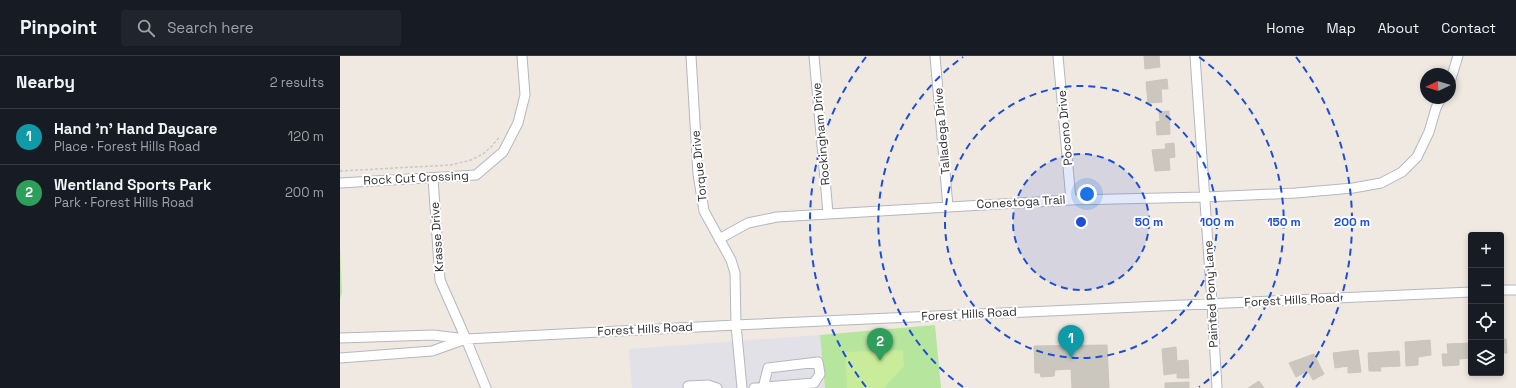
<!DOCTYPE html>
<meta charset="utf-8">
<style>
body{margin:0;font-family:"Space Grotesk",sans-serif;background:#20242c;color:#f1f3f6}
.controls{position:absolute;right:12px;bottom:12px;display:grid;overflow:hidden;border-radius:4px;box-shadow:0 2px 6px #0003}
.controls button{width:36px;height:36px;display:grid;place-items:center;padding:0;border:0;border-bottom:1px solid #363941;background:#171b24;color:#f1f3f6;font:20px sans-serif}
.compass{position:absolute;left:1080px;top:12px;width:36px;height:36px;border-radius:50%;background:#171b24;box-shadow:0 2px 6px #0003;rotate:266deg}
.you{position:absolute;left:747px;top:138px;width:14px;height:14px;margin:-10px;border:3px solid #fff;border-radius:50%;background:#1a73e8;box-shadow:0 0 0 6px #1a73e833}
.badge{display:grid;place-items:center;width:26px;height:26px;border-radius:50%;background:#4264fb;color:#fff;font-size:13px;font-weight:700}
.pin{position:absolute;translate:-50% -33px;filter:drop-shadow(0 1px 2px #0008)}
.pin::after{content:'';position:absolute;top:21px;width:14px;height:12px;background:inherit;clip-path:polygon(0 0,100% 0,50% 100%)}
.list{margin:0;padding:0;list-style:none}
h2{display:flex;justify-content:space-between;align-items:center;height:52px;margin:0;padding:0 16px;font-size:17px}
h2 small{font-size:13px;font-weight:400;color:#9ea1a6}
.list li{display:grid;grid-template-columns:26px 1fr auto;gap:12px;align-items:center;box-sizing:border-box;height:56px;padding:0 16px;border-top:1px solid #363941}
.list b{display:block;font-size:15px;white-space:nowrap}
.list p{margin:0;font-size:13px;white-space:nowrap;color:#9ea1a6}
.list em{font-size:13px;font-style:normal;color:#9ea1a6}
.icon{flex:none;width:22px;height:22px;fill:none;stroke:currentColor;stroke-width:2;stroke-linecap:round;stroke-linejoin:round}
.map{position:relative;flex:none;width:1176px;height:332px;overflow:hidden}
header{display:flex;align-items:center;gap:24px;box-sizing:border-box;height:56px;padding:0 20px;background:#171b24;border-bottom:1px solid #363941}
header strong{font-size:19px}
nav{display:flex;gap:22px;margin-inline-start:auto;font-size:14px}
.search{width:280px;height:36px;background:#20242c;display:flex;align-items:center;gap:10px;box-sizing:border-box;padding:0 14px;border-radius:4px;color:#9ea1a6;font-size:15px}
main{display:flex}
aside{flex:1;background:#171b24}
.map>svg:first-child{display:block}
.industrial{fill:#e3e1e8}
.green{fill:#b6e59e}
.pitch{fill:#c9ec9a}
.building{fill:#cbc7bf;stroke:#cbc5ba}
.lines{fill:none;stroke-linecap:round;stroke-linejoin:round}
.minor-casing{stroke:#b4b7c1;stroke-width:11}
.path{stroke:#c9c9c9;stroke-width:1.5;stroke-dasharray:3 2;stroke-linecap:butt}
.minor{stroke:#fff;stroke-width:9}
.ring{fill:none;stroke:#1d4ed8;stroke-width:2;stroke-dasharray:7 5}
.labels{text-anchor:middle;stroke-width:4;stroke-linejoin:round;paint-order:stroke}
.street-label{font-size:12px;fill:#2e2e2e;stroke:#fff}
.centre{fill:#1d4ed8;stroke:#fff;stroke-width:2}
.ring-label{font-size:12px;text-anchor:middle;font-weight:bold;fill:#1d4ed8;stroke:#fff;stroke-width:4;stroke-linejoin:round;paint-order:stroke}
</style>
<header>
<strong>Pinpoint</strong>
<div class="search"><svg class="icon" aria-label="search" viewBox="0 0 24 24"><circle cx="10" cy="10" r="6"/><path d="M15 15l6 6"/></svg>Search here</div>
<nav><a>Home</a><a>Map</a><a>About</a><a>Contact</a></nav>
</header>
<main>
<aside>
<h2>Nearby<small>2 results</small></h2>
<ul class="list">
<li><span class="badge" style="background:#0f9aa8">1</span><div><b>Hand 'n' Hand Daycare</b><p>Place · Forest Hills Road</p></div><em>120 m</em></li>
<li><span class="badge" style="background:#2e9e5b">2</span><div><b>Wentland Sports Park</b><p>Park · Forest Hills Road</p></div><em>200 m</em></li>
</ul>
</aside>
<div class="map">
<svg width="1176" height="332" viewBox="0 0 1176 332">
<rect width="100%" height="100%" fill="#efe9e1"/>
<path class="industrial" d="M480 279 485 332H292L289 293Z"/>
<path class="green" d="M0 192 2 237 0 243Z
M595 269 601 332H485L480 279Z"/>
<path class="pitch" d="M563 294 564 310 544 332H507L505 296Z"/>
<path class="building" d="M804 0H820H819L820 11 805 13Z
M827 23 828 33H821L822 46 808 47 806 26Z
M829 55 830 78 817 79 816 66 820 65 819 56Z
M834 87 835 101 829 102 830 114 815 115 812 94 826 93 825 88Z
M1161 283H1166L1167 297H1161Z
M1090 284 1091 299 1078 301V309L1066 310 1065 286Z
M1131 287V302L1119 303V309L1103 310 1102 298H1108L1107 288Z
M767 289 769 332H732L731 313 715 314 714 320 701 321 700 317H695L694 290Z
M836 291 837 305 848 304 849 322H837V317L824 319 822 293Z
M1018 294 1021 316 1008 317V310L995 312 993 297Z
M1059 295 1060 310 1040 311 1041 315H1029L1028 297Z
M974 298 984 318 973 324 968 315 956 321 949 307Z
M919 325 924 332H908Z
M849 326V332H825V327Z"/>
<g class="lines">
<defs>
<path id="minor" d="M351 0 358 118 364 155 391 204 395 217 396 269 402 332
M474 0 488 157
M595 0 608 151
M718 0 731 144
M855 0 872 247 877 332
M1110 26 1118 0
M93 122 100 224 126 283 146 332
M0 127 136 119 163 96 178 67 185 39 182 0
M379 183 408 167 437 161 731 144 865 141 956 137 1013 132 1041 127 1062 116 1077 101 1089 76 1096 52 1101 42
M1161 234H1176
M0 282 93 279 126 283 396 269 1131 236
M0 302 92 295 123 284
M348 330 368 329 377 332
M414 332 474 327 480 318 478 306 428 312 423 332"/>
</defs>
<use href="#minor" class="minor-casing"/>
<path class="path" d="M0 115 111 109 131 104 143 98 152 90 160 80"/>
<use href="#minor" class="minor"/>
</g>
<circle cx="741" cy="166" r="68" fill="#1d4ed8" fill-opacity=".12"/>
<g class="ring">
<circle cx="741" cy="166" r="68"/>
<circle cx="741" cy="166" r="136"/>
<path d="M623 331A203 203 0 0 1 623 1M859 1A203 203 0 0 1 859 331"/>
<path d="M526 331A271 271 0 0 1 526 1M956 1A271 271 0 0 1 956 331"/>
</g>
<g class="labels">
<g class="street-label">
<text transform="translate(725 72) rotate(-95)" y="4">Pocono Drive</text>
<text transform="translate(602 75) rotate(-95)" y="4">Talladega Drive</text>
<text transform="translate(481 78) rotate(-95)" y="4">Rockingham Drive</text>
<text transform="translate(359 110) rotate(-96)" y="4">Torque Drive</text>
<text transform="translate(76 122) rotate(-3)" y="4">Rock Cut Crossing</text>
<text transform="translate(681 146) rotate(-3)" y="4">Conestoga Trail</text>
<text transform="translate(97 181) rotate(-94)" y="4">Krasse Drive</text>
<text transform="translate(871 238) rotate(-93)" y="4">Painted Pony Lane</text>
<text transform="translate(952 244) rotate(-3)" y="4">Forest Hills Road</text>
<text transform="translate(629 258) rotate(-3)" y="4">Forest Hills Road</text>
<text transform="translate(305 273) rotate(-3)" y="4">Forest Hills Road</text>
</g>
</g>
<circle cx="741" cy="166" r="6" class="centre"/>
<g class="ring-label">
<text x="809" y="170">50 m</text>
<text x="877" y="170">100 m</text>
<text x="944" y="170">150 m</text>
<text x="1012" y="170">200 m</text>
</g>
</svg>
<div class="controls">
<button>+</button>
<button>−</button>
<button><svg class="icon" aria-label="locate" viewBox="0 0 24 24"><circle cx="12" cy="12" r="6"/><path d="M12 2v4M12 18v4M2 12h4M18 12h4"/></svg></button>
<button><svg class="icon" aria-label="layers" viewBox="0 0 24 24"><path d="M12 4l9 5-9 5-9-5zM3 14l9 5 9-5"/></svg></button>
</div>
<svg class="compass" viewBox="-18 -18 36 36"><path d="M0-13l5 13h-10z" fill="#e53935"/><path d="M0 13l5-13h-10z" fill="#9ea1a6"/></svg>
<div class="you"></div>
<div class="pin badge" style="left:731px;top:302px;background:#0f9aa8">1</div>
<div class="pin badge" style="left:540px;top:305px;background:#2e9e5b">2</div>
</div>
</main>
